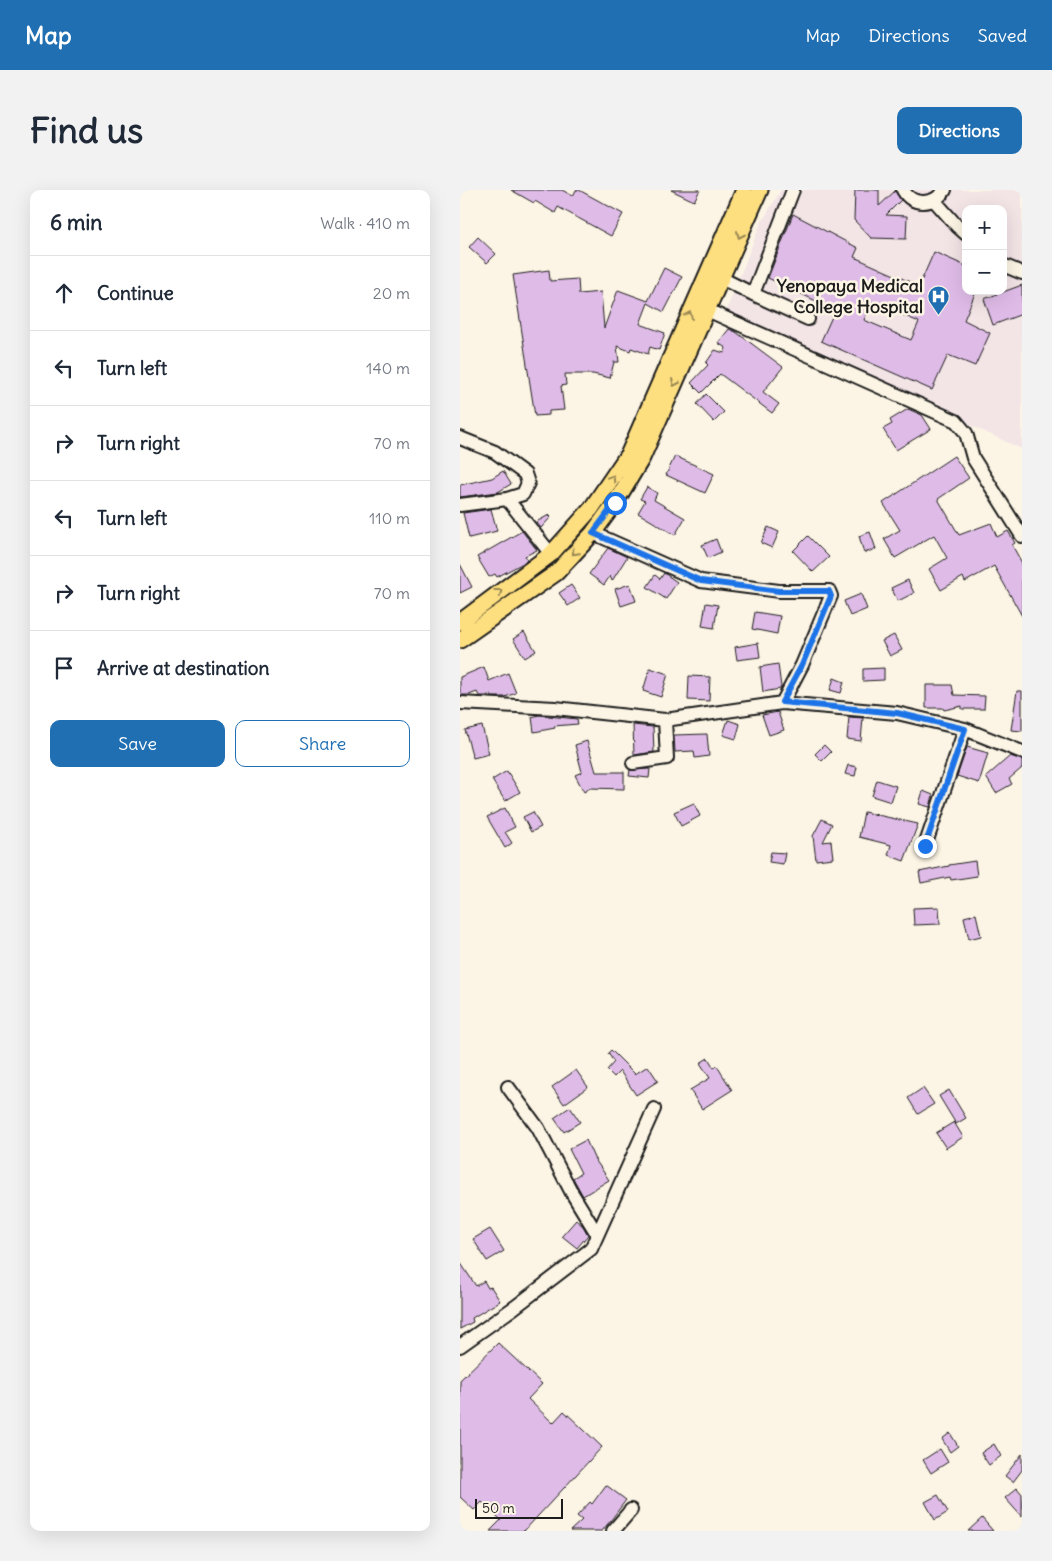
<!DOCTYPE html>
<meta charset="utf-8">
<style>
body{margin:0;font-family:Delius,sans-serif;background:#f2f2f3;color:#1f2937}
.controls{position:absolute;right:15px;top:15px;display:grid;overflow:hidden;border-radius:10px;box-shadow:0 5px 20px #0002}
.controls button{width:45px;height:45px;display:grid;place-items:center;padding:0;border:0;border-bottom:1px solid #e0e1e3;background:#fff;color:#1f2937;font:25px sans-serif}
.scale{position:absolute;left:15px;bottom:12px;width:88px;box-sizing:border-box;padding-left:5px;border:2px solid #1c1c1c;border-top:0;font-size:14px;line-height:18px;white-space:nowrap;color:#1c1c1c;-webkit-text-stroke:4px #fcf5e5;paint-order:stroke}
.stop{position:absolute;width:15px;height:15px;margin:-11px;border:4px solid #1a73e8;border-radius:50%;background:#fff}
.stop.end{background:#1a73e8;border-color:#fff;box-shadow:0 1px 5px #0008}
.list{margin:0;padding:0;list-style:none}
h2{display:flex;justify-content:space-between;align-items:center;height:65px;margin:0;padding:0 20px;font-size:21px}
h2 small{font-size:16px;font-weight:400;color:#747a83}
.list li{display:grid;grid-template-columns:32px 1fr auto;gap:15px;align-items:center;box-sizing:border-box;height:75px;padding:0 20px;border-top:1px solid #e0e1e3}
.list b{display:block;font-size:19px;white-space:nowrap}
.list em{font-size:16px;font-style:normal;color:#747a83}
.actions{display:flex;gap:10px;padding:15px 20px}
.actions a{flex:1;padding:11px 0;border:1px solid #1f6fb2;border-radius:10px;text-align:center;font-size:18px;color:#1f6fb2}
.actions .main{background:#1f6fb2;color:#fff}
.icon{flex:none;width:28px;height:28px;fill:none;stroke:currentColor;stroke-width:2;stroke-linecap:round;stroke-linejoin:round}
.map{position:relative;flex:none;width:562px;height:1341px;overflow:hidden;border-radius:10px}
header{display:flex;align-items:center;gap:30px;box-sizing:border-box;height:70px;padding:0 25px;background:#1f6fb2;color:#fff}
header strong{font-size:24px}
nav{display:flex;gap:28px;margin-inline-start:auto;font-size:18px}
.intro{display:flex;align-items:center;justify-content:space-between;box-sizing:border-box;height:120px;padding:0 30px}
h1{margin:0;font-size:35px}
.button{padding:12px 22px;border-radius:10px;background:#1f6fb2;color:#fff;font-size:18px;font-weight:700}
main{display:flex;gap:30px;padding:0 30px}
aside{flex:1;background:#fff;border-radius:10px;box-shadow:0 5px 20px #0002}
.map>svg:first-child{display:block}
.built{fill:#f3e4e6;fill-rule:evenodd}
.building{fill:#dfbce8;stroke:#1c1c1c;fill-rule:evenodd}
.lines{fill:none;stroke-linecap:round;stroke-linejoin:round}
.minor-casing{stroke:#1c1c1c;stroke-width:16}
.major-casing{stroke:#1c1c1c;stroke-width:19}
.minor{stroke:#fcf5e5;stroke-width:12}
.major{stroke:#fedf80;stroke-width:15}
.oneway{stroke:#988753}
.route{stroke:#1a73e8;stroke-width:6}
.labels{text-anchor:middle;stroke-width:5;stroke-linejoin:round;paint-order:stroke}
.poi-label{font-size:18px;font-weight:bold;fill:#1c1c1c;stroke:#fcf5e5;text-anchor:end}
</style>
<header>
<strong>Map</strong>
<nav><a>Map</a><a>Directions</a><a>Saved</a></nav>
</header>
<div class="intro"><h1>Find us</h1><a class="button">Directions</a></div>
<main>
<aside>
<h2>6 min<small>Walk · 410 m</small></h2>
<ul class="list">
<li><svg class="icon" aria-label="ahead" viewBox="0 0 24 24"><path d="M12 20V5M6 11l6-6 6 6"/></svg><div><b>Continue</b></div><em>20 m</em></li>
<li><svg class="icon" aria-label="left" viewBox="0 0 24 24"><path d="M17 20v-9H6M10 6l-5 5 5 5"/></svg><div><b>Turn left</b></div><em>140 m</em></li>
<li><svg class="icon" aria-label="right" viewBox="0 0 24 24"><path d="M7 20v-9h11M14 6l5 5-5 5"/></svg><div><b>Turn right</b></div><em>70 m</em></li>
<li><svg class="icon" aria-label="left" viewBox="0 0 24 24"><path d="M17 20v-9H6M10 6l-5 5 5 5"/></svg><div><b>Turn left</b></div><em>110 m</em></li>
<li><svg class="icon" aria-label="right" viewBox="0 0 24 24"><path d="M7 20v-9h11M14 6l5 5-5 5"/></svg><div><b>Turn right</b></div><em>70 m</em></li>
<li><svg class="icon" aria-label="arrive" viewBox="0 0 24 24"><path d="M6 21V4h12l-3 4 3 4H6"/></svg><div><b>Arrive at destination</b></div></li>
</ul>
<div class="actions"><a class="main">Save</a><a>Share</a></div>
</aside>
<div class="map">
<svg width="562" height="1341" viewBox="0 0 562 1341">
<rect width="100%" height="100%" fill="#fcf5e5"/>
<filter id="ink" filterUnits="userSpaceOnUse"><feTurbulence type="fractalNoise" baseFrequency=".02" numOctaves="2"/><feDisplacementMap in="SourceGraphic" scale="10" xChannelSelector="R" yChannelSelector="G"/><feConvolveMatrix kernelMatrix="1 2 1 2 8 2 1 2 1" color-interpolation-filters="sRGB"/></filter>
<g filter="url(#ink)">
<path class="built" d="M321 0H562V259L280 129 265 124 300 35ZM506 19H543V101H506Z"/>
<path class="building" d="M51 0H102L113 6 116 0H119L163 24 151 46 98 17 95 23 75 11 74 13Z
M211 0H240L234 11Z
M395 0H419V16L435 1 441 10 426 25 447 26 446 49 411 48 394 30Z
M333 24 398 58 394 67 459 96 474 62 506 76V101H516L504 130 530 143 515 176 488 165 472 200 361 151 375 120 308 88ZM412 112 459 132 451 150 404 130Z
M18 47 36 64 27 73 9 57Z
M204 78 222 87 204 122 188 113 180 134 205 143 199 160 190 157 188 164 171 158 170 161 157 156 159 172H154L150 188 133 184H105L106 195 101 196 104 220 89 221V225L75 226 53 85 89 80 90 91 118 89 119 104 141 102 144 138 158 100 188 111Z
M562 95V124L533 135 524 109Z
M269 139 276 142 323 177 303 202 319 214 312 223 260 184 241 203 231 193 248 175 246 173 255 160 264 163 266 158 258 153Z
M246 204 264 222 254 232 237 214Z
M448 219 462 225 471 239 436 260 423 239 432 234 430 230Z
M215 266 254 284 245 303 206 285Z
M494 266 509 288 478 309 499 345 531 333 537 347 548 341 555 353 552 355 562 373V426L534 376 505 392 503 387 481 400 469 379 487 368 474 345 435 368 424 349 440 340 423 313Z
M43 281 51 294 38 302 0 307V295L32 288Z
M187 297 197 303 194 310 225 328 215 345 178 323 185 311 180 309Z
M31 319 37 341 9 348 3 323Z
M89 325 91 327 81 338 76 332Z
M308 337 319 342 312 358 301 353Z
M62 341 77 360 65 366 67 370 65 372 37 387 35 384 29 387 17 367Z
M410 342 416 359 404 363 399 346Z
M348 346 369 367 353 382 333 361Z
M256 349 261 362 248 368 242 355Z
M148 358 167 367 152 391 150 386 144 395 129 384Z
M0 374 12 397 0 403Z
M204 383 217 392 206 409 187 397 195 385 200 389Z
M448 390 454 403 438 411 431 398Z
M170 394 176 411 161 416 155 399Z
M111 395 120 408 108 416 99 403Z
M401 404 407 419 390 426 384 411Z
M246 413 258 415 254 438 242 436Z
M295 422 320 426 317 444 292 439Z
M64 442 76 461 65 468 53 449Z
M434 445 442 460 430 466 422 451Z
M298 453 300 467 277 470 275 457Z
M318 474 321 497 320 499 303 502 300 477Z
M24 477 29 491 48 483 56 503 45 507H31V504L26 506H19L17 502 9 505H0V487Z
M190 478 208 484 201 507 183 501Z
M424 478V490L403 491V479Z
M229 486 250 487 249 511 228 510Z
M374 488 384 492 381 503 370 500Z
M466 495H492L494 505 525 506 524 519H502V516L484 520 483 518H466Z
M557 501H562V541L551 540Z
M318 522 324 540 309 545 302 525Z
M79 525 117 529 118 534 94 536 95 538 74 542 72 527Z
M389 527 403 528 401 551 387 549Z
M268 530 280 534 276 549 263 545Z
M173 535 193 537 194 562 174 565Z
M22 536 29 564 13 568 5 540Z
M247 544 249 566 235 568 234 561 215 562 214 545Z
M127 551 136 582H164V599L130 598 124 602 115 585 122 582 115 555Z
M364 555 371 562 362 571 355 564Z
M507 557 528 563 519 593 497 586Z
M550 566 562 570V578L549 589 552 594 536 603 526 587Z
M388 575 397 577 395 586 385 584Z
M190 579 189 588 169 586 170 580Z
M47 581 60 602 45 611 32 590Z
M417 590 436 596 431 612 412 606Z
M463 601 473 605 470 617 459 614Z
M234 613 240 626 221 636 214 622Z
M45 618 55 637 45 642 52 653 45 658 27 627Z
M73 622 81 637 71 642 63 627Z
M404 622 458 634 444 671 428 665 431 655 399 647Z
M362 629 372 634 363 652 371 651 373 668 356 670 353 646Z
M311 662 325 663 323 674 309 672Z
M515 671 517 686 491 690 490 687 461 693 459 682 489 676V675Z
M479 717 480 734 454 735 453 718Z
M516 724 521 746 509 749 504 727Z
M151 860 175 884 188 876 198 891 176 905 160 881 154 887 147 880 154 872 148 863Z
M248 868 254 878 257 876 272 900 242 919 230 900 250 888 240 873Z
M116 880 128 897 104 914 92 897Z
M463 898 474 914 458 924 448 908Z
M489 900 506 928 496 934 479 906Z
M110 917 120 932 104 942 94 928Z
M494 932 503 947 486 958 476 943Z
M126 950 134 968 149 990 123 1006 113 988 121 983 109 959Z
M116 1030 123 1036 128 1045 117 1058 102 1046Z
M30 1039 44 1061 27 1071 13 1049Z
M0 1072 16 1096 24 1091 28 1098 31 1097 40 1111 12 1128 13 1132 0 1139Z
M38 1153 82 1194 68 1209 93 1233 104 1221 142 1257 64 1341H30L41 1330 22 1312 14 1320 0 1307V1190Z
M490 1243 498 1256 490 1262 482 1249Z
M534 1254 541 1266 529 1275 521 1263Z
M480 1259 488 1272 471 1283 463 1270Z
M562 1264V1280L553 1292 545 1286Z
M146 1295 166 1310 151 1330 142 1341H110L122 1330 117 1326 130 1312 132 1314Z
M557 1298 562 1304V1327L545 1308Z
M478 1305 488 1322 475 1330 465 1312Z
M522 1328 533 1341H508Z"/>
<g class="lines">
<defs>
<path id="minor" d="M333 0 293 104 348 129
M443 0C453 17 474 15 485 0
M474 10 497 36 506 44
M543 75 562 83
M261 88 293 104
M247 120 496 231 506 243 513 268 562 346
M0 248 35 262 65 284 68 293 63 304 47 309 0 315
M47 309 91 364
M133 343 241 391 319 401H369L371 406 342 475 322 513
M0 513 95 518 205 530 322 513 437 523 505 539 562 562
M173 573 207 568 205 530
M465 656 505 539
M48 897 78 938 112 1003 137 1044
M0 1156 55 1117 131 1059 194 919
M153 1341 171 1320"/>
<path id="major" d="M0 432 91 364 131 319 169 263 284 0
M0 450 96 383 133 343 155 313 182 268 300 0"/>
</defs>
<use href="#minor" class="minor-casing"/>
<use href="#major" class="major-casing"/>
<use href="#minor" class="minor"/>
<use href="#major" class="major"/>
</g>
<defs><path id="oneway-chevron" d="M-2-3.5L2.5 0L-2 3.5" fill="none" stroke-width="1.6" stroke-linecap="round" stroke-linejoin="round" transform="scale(1.25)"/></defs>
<g class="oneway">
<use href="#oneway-chevron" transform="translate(280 45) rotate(114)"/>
<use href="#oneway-chevron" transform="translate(229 125) rotate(-66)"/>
<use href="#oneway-chevron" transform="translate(215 193) rotate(114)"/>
<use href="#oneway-chevron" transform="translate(152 288) rotate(-56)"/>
<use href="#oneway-chevron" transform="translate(115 362) rotate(133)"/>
<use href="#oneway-chevron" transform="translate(39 402) rotate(-37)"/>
</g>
</g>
<g class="lines" filter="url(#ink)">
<path class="route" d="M155 313 133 343 241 391 319 401H369L371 406 342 475 322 512 437 523 505 539 465 656"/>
</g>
<defs>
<symbol id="hospital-pin" viewBox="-11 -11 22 30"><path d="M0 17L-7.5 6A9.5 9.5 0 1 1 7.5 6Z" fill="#1f6fb2" stroke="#fcf5e5"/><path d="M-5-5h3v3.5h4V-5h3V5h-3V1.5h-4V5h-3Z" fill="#fff"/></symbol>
</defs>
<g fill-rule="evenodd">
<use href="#hospital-pin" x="466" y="94" width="25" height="34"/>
</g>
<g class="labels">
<g class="poi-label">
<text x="463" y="102">Yenopaya Medical<tspan x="463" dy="21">College Hospital</tspan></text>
</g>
</g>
</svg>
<div class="controls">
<button>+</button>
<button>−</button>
</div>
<div class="scale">50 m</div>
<div class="stop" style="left:155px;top:313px"></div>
<div class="stop end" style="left:465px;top:656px"></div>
</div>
</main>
